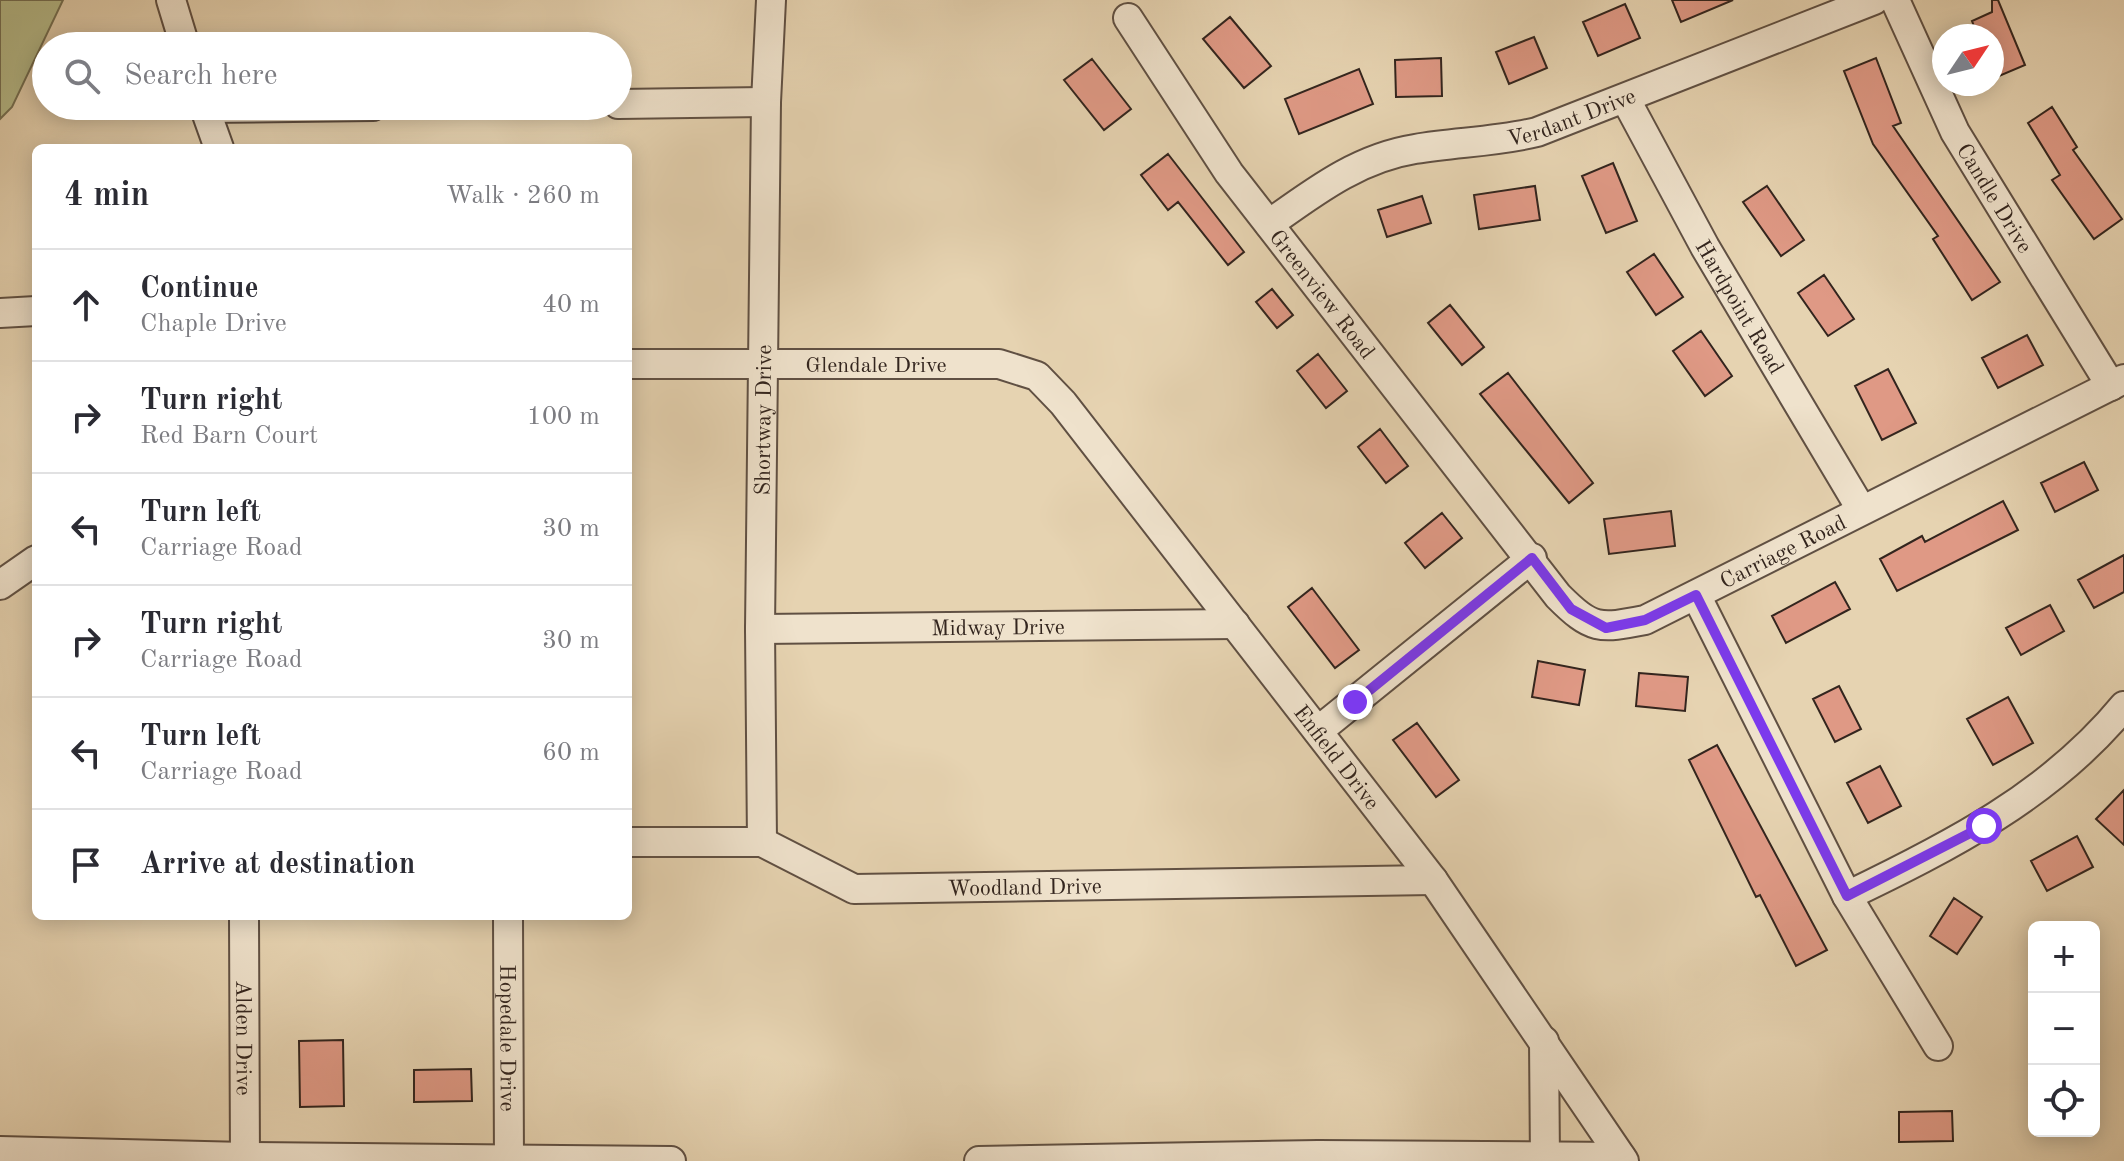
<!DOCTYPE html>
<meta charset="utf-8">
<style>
body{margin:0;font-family:"Old Standard TT",serif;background:#f2f2f3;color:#2b2b33}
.controls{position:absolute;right:24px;bottom:24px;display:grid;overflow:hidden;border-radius:12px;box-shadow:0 4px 20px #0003}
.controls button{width:72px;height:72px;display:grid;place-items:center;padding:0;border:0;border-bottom:2px solid #e1e1e2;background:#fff;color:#2b2b33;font:40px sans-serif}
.compass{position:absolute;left:1932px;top:24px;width:72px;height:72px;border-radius:50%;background:#fff;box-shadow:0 4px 20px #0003;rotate:55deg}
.stop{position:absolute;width:24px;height:24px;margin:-18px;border:6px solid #7c3aed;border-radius:50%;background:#fff}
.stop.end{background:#7c3aed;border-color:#fff;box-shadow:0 2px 8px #0008}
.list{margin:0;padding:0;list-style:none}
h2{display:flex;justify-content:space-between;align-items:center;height:104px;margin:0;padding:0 32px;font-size:34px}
h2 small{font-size:26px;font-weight:400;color:#7c7c81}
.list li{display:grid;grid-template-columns:52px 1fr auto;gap:24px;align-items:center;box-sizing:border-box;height:112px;padding:0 32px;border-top:2px solid #e1e1e2}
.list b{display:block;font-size:30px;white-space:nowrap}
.list p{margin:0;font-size:26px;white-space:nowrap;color:#7c7c81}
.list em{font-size:26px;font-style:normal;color:#7c7c81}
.icon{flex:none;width:44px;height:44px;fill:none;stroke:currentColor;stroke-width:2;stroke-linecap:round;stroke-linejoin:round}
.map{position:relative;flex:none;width:2124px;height:1161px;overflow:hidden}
.search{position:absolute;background:#fff;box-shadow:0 4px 20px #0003;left:32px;top:32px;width:600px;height:88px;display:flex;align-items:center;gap:20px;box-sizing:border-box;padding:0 28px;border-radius:44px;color:#7c7c81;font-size:30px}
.panel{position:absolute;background:#fff;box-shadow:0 4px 20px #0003;left:32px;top:144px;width:600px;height:776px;border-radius:12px}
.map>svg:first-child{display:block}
.green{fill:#b6bc8b;stroke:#747054;stroke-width:2}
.building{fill:#df9985;stroke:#33251e;stroke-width:2}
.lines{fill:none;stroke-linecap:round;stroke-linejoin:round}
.minor-casing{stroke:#605043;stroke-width:32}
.minor{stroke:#efe2cc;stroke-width:28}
.route{stroke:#7c3aed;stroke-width:10}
.labels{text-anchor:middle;stroke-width:7;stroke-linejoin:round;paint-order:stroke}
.street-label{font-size:22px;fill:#33251e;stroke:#efe2cc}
</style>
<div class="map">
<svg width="2124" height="1161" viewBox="0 0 2124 1161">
<rect width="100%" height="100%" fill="#e6d3b1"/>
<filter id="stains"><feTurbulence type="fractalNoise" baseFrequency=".0025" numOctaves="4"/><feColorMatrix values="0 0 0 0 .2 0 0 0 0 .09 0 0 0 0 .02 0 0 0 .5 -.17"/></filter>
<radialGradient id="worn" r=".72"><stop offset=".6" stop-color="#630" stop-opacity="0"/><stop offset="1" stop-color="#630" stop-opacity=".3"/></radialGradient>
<path class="green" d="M0 0H63L12 107 0 119Z"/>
<path class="building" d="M1672 0H1733L1681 22Z
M1992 0H1998L2025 65 1992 79V36H1978L1972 21 1992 12Z
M1625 4 1640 38 1598 56 1583 22Z
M1230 17 1271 66 1244 88 1203 39Z
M1534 37 1547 68 1509 84 1496 52Z
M1441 58 1442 96 1396 97 1395 60Z
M1876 58 1901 123 1893 126 2000 282 1972 300 1933 239 1938 236 1873 144 1844 71Z
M1092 59 1131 109 1104 130 1064 80Z
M1359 69 1373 104 1299 134 1285 99Z
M2052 107 2077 147 2073 150 2122 219 2094 239 2052 180 2060 175 2028 123Z
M1168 154 1244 252 1228 265 1178 202 1168 210 1141 175Z
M1613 163 1637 221 1606 233 1582 176Z
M1535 186 1540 220 1479 229 1474 195Z
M1767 186 1804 240 1781 256 1743 202Z
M1422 196 1431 223 1387 237 1378 210Z
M1654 254 1683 297 1656 315 1627 272Z
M1824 275 1854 319 1828 336 1798 293Z
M1272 289 1293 315 1277 328 1256 302Z
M1450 305 1484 347 1462 365 1428 323Z
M1701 331 1732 376 1705 396 1673 351Z
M2027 335 2043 365 1998 388 1982 358Z
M1318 354 1347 391 1326 408 1297 371Z
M1888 369 1916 423 1882 440 1855 386Z
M1508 373 1593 483 1569 503 1480 394Z
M1380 429 1408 466 1386 483 1358 447Z
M2084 462 2098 490 2055 512 2041 483Z
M2003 501 2018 530 1897 591 1880 559 1922 536 1925 542Z
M1671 511 1675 546 1609 554 1604 519Z
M1442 513 1462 538 1425 568 1405 543Z
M2124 555V592L2094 608 2078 580Z
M1835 582 1850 609 1786 643 1772 616Z
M1312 588 1359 650 1335 668 1288 607Z
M2050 605 2064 631 2021 655 2006 628Z
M1538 661 1585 670 1579 705 1532 697Z
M1639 673 1688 677 1685 711 1636 706Z
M1839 686 1861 729 1835 742 1813 699Z
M2008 697 2033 743 1993 765 1967 719Z
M1417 723 1459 780 1436 797 1393 740Z
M1717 745 1827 950 1796 966 1760 895 1756 897 1689 760Z
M1880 766 1901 806 1868 823 1847 783Z
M2124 790V845L2096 819Z
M2077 836 2093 867 2047 891 2031 861Z
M1954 898 1982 917 1957 954 1930 936Z
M343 1040 344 1106 300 1107 299 1041Z
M471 1069 472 1101 414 1102V1070Z
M1952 1111 1953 1141 1899 1142V1112Z"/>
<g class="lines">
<defs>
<g id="minor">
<path d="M171 0 185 46"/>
<path id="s1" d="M1895 0 1955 132 2111 386"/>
<path id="s2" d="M1128 18 1229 173 1558 596C1592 630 1599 629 1645 620L2124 379"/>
<path id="s3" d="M1626 100 1705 247 1861 509"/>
<path d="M618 104 766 102"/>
<path d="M204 106 219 148"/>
<path d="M205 108 373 106"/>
<path id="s4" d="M1269 224C1314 192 1358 158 1415 149 1456 142 1496 142 1537 132L1874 0"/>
<path d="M0 313 36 311"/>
<path id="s5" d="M628 364H999L1037 376 1063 403 1433 880 1624 1161"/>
<path d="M0 585 36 560"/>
<path d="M1696 595 1847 896 1938 1046"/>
<path id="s6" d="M760 629 1235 624"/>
<path d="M1318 731 1532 558"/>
<path id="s7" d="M628 842H762L854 889 1433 880"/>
<path id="s8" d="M762 842 760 629 766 102 771 0"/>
<path d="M1847 896C1949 847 2051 795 2124 706"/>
<path id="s9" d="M244 916 245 1161"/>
<path id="s10" d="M508 916 509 1161"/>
<path d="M1544 1041 1545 1161"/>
<path d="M0 1151 245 1157 671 1161"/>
<path d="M979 1161 1318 1155 1621 1157"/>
</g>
</defs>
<use href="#minor" class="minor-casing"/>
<use href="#minor" class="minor"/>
</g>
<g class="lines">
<path class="route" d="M1355 702 1532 558 1571 609 1606 628 1645 620 1696 595 1847 896 1984 826"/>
</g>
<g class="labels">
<g class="street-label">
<text dy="8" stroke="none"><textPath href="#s4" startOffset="326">Verdant Drive</textPath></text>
<text dy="8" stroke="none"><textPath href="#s1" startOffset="222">Candle Drive</textPath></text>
<text dy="8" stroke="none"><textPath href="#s2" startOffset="338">Greenview Road</textPath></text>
<text dy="8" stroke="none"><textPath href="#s3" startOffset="236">Hardpoint Road</textPath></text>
<text dy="8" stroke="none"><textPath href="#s5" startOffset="248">Glendale Drive</textPath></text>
<text dy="8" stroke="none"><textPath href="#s8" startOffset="422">Shortway Drive</textPath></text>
<text dy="8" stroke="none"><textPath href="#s2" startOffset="972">Carriage Road</textPath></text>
<text dy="8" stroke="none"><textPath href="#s6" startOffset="238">Midway Drive</textPath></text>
<text dy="8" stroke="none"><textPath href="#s5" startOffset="896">Enfield Drive</textPath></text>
<text dy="8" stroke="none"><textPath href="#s7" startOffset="408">Woodland Drive</textPath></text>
<text dy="8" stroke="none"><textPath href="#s9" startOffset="122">Alden Drive</textPath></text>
<text dy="8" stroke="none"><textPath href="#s10" startOffset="122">Hopedale Drive</textPath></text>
</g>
</g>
<rect width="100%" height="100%" filter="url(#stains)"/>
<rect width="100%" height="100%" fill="url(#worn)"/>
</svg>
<div class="controls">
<button>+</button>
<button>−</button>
<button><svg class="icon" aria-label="locate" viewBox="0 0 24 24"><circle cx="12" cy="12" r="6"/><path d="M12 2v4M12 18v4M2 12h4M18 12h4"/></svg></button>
</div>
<svg class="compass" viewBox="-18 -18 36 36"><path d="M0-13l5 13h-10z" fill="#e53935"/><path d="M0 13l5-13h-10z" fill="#7c7c81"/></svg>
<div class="stop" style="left:1984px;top:826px"></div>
<div class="stop end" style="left:1355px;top:702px"></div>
<div class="search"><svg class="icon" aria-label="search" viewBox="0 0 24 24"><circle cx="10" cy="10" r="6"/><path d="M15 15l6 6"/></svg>Search here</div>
<section class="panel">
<h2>4 min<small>Walk · 260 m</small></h2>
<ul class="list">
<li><svg class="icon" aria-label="ahead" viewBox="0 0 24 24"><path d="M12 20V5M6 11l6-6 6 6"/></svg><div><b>Continue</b><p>Chaple Drive</p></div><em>40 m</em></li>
<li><svg class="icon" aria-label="right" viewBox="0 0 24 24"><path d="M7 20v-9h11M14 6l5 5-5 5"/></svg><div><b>Turn right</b><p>Red Barn Court</p></div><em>100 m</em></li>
<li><svg class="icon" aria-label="left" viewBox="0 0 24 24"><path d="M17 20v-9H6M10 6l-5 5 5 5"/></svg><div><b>Turn left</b><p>Carriage Road</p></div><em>30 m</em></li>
<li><svg class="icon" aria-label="right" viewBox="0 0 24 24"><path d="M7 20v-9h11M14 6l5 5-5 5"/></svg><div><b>Turn right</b><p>Carriage Road</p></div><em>30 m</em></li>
<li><svg class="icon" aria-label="left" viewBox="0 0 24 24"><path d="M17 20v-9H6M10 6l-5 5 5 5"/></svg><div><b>Turn left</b><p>Carriage Road</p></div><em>60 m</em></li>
<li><svg class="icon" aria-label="arrive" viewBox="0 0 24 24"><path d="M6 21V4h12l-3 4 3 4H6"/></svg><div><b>Arrive at destination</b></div></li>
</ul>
</section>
</div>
